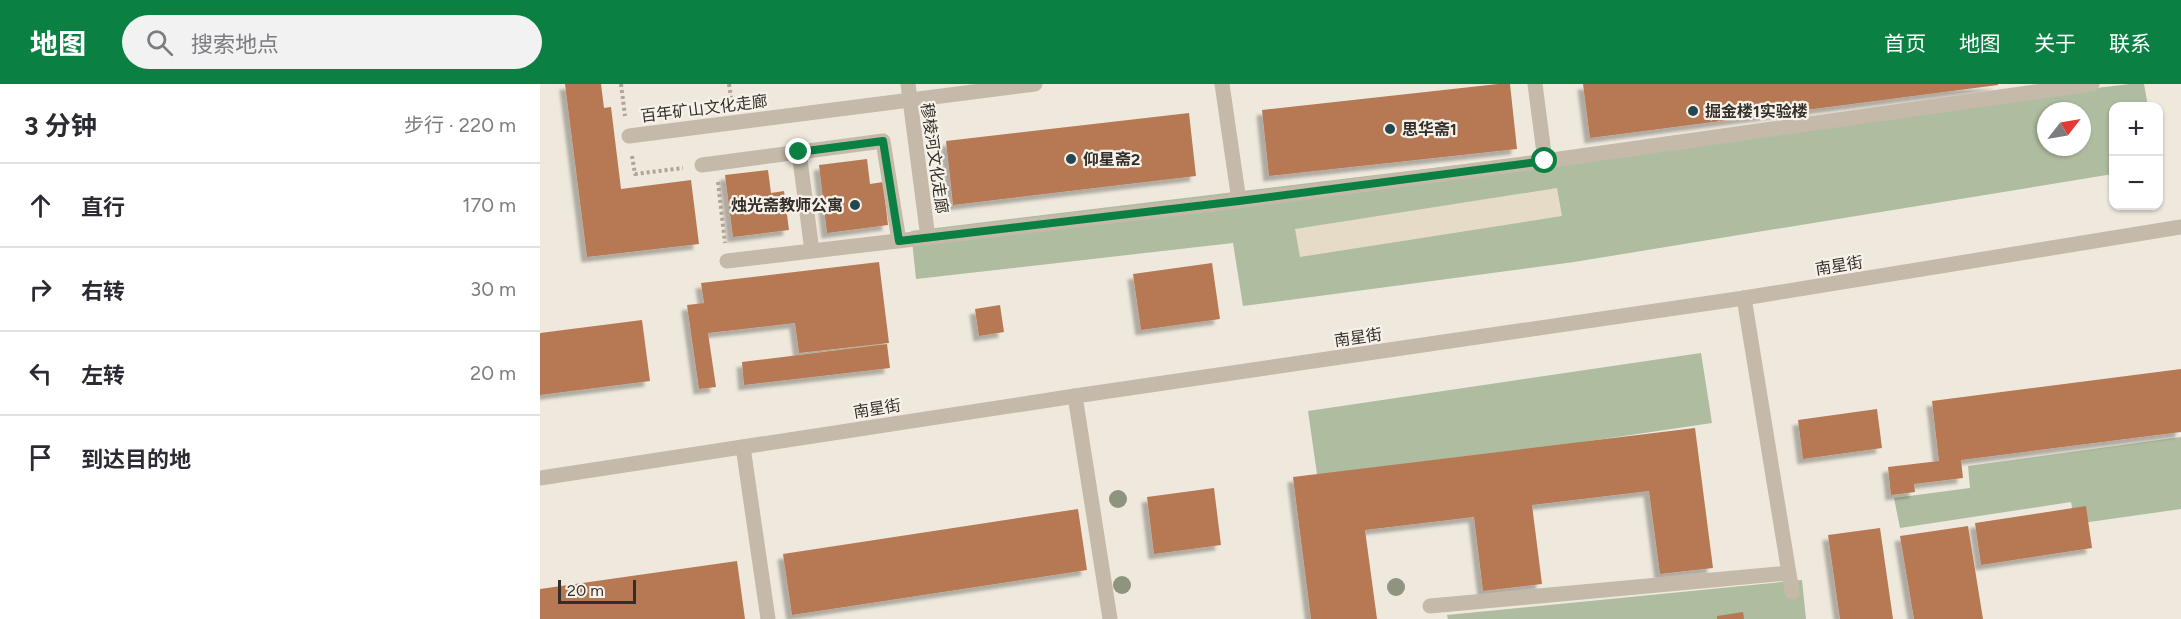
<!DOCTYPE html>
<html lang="zh">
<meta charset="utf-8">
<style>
body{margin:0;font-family:Figtree,"Noto Sans SC",sans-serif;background:#f2f2f3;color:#2b2b33}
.controls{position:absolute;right:18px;top:18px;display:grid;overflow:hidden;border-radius:12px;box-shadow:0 2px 4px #0004}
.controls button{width:54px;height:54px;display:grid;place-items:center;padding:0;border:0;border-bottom:2px solid #e1e1e2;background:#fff;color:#2b2b33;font:30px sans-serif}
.compass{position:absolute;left:1497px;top:18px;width:54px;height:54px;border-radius:50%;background:#fff;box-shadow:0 2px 4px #0004;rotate:59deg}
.scale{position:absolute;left:18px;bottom:15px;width:78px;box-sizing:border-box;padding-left:6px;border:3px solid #342e29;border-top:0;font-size:16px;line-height:21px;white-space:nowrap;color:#342e29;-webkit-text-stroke:4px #f7f2e9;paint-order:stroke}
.stop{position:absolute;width:18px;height:18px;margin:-14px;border:4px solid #0b8043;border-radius:50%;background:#fff}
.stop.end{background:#0b8043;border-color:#fff;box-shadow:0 2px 6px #0008}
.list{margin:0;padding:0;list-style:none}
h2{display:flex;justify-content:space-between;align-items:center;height:78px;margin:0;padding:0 24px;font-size:26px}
h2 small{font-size:20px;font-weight:400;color:#7c7c81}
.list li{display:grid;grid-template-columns:39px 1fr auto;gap:18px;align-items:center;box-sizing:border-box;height:84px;padding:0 24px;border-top:2px solid #e1e1e2}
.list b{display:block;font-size:22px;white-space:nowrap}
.list em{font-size:20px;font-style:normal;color:#7c7c81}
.icon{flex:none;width:33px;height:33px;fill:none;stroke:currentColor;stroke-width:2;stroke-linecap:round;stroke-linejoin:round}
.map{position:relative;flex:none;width:1641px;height:535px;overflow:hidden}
header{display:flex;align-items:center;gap:36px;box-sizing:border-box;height:84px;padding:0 30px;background:#0b8043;color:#fff}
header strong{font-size:28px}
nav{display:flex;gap:33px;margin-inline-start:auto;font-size:21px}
.search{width:420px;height:54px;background:#f2f2f3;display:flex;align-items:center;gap:15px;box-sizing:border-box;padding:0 21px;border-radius:33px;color:#7c7c81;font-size:22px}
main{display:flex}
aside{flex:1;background:#fff}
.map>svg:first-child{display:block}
.green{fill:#aebc9f;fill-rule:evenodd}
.plaza{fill:#e5dbc6}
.building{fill:#b67953;filter:url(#shadow)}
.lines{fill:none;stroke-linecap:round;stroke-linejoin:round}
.path{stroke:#b1a595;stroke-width:4;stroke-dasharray:3 3;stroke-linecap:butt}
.service{stroke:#c5baaa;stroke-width:15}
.minor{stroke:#c5baaa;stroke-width:15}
.tertiary{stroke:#c5baaa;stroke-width:15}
.tree{fill:#8e947e}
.route{stroke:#0b8043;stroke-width:8}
.poi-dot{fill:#244750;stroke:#f7f2e9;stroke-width:2}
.labels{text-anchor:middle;stroke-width:4.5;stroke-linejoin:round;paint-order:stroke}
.street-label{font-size:16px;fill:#342e29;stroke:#f7f2e9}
.poi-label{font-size:16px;font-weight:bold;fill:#342e29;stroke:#f7f2e9;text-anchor:start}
</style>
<header>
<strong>地图</strong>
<div class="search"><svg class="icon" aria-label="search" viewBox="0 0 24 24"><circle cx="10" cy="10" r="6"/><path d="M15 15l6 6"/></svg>搜索地点</div>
<nav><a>首页</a><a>地图</a><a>关于</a><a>联系</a></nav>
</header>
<main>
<aside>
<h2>3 分钟<small>步行 · 220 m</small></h2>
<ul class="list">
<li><svg class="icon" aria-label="ahead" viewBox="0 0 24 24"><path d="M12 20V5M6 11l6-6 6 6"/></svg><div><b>直行</b></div><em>170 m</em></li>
<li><svg class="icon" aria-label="right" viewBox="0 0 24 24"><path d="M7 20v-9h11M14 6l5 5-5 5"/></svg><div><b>右转</b></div><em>30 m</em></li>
<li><svg class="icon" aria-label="left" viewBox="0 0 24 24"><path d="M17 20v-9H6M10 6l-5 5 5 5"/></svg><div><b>左转</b></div><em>20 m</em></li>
<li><svg class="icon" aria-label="arrive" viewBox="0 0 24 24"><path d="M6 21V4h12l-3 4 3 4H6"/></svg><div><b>到达目的地</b></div></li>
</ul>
</aside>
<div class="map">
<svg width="1641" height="535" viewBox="0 0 1641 535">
<defs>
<filter id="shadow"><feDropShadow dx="-5.5" dy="5.5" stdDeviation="1.5" flood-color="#0004"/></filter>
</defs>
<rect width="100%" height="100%" fill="#efe9dd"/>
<path class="green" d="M1590 0H1604L1608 22H1574L1573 90 1034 178 703 222 693 159 376 195 371 147ZM1506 27H1542V63H1506Z
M1161 269 1172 339 778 397 768 327Z
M1641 353V425L1535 440 1531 418 1360 444 1354 414 1430 404 1428 382Z
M1262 496 1266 535H908L907 531Z"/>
<path class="plaza" d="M1017 104 1022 132 760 173 755 145Z"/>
<path class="building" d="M25 0H61L64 24 71 23 81 105 151 96 159 160 47 173Z
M958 0H970L977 65 729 92 722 26Z
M1043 0H1458V1L1050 54Z
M649 29 656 92 413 121 406 57Z
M327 75 330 100 343 98 348 141 287 149 279 81Z
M228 86 231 109 244 107 249 146 193 153 185 91Z
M339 178 349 259 259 269 255 239 168 249 176 303 159 305 147 221 164 219 161 199Z
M672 179 680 235 601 246 593 190Z
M460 221 464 248 439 252 435 225Z
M102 236 110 297 0 311V249Z
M347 260 350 284 204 301 202 278Z
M1641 285V348L1421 376 1423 394 1374 400 1375 408 1351 411 1348 383 1399 377 1392 317Z
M1337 325 1342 364 1263 375 1258 336Z
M1155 344 1173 484 1120 490 1109 407 992 421 1002 500 943 507 934 433 825 446 837 535H771L753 393Z
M674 404 681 461 614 470 607 413Z
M1546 422 1552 464 1441 481 1435 439Z
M538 425 547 486 252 531 243 470Z
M1428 442 1443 535H1374L1360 452Z
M1340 444 1353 535H1300L1288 451Z
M197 477 205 535H0V505Z
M1203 528 1204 535H1177V532Z"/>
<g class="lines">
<path class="path" d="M81 0 85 32
M189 0 192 20
M92 72 95 90 143 84
M178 98 185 159"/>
<path class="service" d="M368 0 388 154
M682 0 699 117
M995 0 1005 77
M259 68 272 167
M162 81 343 57 359 157
M187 177 699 117 1005 77 1552 0
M1204 214 1252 508
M535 312 570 535
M890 522 1249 489"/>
<path class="minor" d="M89 52 495 0
M203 363 228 535"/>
<path class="tertiary" d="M0 394 535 312 1204 214 1641 143"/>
</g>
<g class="tree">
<circle cx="578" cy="415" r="9"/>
<circle cx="582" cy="501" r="9"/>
<circle cx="856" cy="503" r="9"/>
</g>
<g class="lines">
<path class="route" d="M259 68 343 57 359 157 699 117 1005 77"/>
</g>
<g class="poi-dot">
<circle cx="1153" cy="27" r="6"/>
<circle cx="850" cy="45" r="6"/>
<circle cx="531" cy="75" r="6"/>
<circle cx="315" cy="121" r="6"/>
</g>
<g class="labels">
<g class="street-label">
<text transform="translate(164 24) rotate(-7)" y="6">百年矿山文化走廊</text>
<text transform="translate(395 74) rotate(82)" y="6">穆棱河文化走廊</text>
<text transform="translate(1299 181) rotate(-9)" y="6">南星街</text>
<text transform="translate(818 253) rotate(-8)" y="6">南星街</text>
<text transform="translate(337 324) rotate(-9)" y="6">南星街</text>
</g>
<g class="poi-label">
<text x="1165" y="33">掘金楼1实验楼</text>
<text x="862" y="51">思华斋1</text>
<text x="543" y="81">仰星斋2</text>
<text x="303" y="127" text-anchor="end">烛光斋教师公寓</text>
</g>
</g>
</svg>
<div class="controls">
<button>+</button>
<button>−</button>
</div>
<svg class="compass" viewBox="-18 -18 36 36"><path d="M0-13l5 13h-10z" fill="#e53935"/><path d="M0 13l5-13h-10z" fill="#7c7c81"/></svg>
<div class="scale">20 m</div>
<div class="stop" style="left:1005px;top:77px"></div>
<div class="stop end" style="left:259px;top:68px"></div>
</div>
</main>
